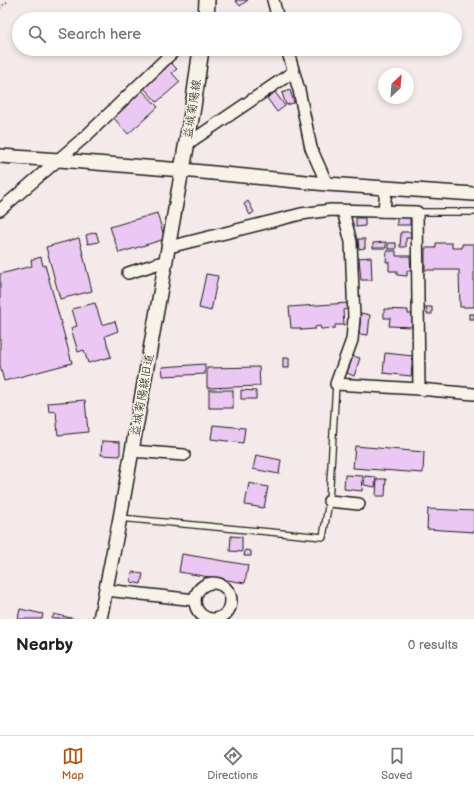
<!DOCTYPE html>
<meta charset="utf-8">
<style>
:root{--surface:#fff;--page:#f6f6f6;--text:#222;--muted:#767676;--line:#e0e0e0;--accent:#b45309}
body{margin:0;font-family:"Balsamiq Sans","Klee One",sans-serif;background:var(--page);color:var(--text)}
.compass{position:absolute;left:378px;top:68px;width:36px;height:36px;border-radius:50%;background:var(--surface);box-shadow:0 2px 6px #0003;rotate:26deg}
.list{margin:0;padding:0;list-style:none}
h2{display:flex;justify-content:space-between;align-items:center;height:52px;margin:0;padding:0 16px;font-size:17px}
h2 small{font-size:13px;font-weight:400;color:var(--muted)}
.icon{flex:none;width:22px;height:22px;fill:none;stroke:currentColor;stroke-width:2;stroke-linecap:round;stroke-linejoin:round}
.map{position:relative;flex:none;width:474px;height:619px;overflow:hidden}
.search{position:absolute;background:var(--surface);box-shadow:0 2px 6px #0003;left:12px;right:12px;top:12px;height:44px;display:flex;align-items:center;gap:10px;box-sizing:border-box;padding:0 14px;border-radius:22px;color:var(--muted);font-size:15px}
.sheet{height:116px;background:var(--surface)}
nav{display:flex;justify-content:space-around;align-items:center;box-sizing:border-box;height:56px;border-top:1px solid var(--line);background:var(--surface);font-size:11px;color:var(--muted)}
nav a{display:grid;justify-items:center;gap:2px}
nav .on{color:var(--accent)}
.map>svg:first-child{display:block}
</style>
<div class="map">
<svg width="474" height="619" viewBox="0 0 474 619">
<rect width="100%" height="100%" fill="#f5eaea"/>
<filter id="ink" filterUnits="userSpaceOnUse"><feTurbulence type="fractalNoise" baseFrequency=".025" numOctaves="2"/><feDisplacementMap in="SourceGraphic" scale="8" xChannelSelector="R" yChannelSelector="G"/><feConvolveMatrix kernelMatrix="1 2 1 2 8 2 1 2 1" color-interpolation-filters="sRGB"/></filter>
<g filter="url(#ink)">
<g fill="#ebc8f4" stroke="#1c1c1c">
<path d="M 235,0 L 248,0 L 240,6 Z"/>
<path d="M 171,63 L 177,69 L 172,73 L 180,82 L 157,102 L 144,88 Z"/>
<path d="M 141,89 L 158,107 L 128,134 L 112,116 Z"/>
<path d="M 290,90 L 294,103 L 286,105 L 282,93 Z"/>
<path d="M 275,92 L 285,106 L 277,112 L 267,98 Z"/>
<path d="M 248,201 L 254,212 L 250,215 L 244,204 Z"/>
<path d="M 157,213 L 165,239 L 119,253 L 110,227 Z"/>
<path d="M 410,216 L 410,225 L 397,225 L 397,217 Z"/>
<path d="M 356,218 L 365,218 L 365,226 L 356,227 Z"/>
<path d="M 96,232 L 99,242 L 88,244 L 86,235 Z"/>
<path d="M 401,232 L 411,232 L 411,238 L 406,238 L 406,247 L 400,247 Z"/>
<path d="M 79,238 L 92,291 L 60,299 L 46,247 Z"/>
<path d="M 358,239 L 365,239 L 365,248 L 359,249 Z"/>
<path d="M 386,242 L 386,248 L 373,248 L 373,243 Z"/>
<rect x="388" y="243" width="8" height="6"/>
<path d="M 436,243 L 452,243 L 452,248 L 462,248 L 462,244 L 474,244 L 474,307 L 460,307 L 459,270 L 425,270 L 425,248 L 436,248 Z"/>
<path d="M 387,251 L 396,251 L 396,256 L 410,256 L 411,271 L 407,271 L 407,276 L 397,275 L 397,271 L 389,271 L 389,262 L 386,262 Z"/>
<path d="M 41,257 L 43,266 L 45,265 L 72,363 L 4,381 L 0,366 L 0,274 L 32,266 L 31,260 Z"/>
<path d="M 371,257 L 372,280 L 361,280 L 359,258 Z"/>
<path d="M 206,274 L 218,276 L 211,311 L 199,308 Z"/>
<path d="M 95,303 L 102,325 L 115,321 L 118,331 L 105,336 L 111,357 L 88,363 L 84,350 L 78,352 L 71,328 L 77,326 L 72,309 Z"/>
<path d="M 348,303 L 348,309 L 343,310 L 344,325 L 335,325 L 335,328 L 321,329 L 320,326 L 315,327 L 315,329 L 301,330 L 300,328 L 291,328 L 289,307 Z"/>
<path d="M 426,307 L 432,307 L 432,314 L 427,314 Z"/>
<path d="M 384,309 L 408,310 L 408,314 L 412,314 L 412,327 L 389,326 L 390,318 L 384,318 Z"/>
<path d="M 361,313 L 370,315 L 368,335 L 359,334 Z"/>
<rect x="469" y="314" width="5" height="5"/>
<path d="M 385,353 L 413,356 L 411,376 L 383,373 Z"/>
<path d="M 353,356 L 360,358 L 354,376 L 347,373 Z"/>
<rect x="283" y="358" width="6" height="10"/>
<path d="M 205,364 L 205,374 L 163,376 L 162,367 Z"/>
<path d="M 259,367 L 260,386 L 207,388 L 207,368 Z"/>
<rect x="209" y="390" width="24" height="18"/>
<path d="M 241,390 L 256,391 L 256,399 L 241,399 Z"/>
<path d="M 85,400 L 88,432 L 58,435 L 56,411 L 49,412 L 48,403 Z"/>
<path d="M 213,425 L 245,428 L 243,443 L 211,439 Z"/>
<path d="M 102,441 L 120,442 L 120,456 L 101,455 Z"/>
<path d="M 355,446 L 424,452 L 423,473 L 353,468 Z"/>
<path d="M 256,455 L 281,460 L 279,474 L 253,469 Z"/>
<path d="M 345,475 L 363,476 L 362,491 L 344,489 Z"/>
<path d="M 365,476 L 376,477 L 375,487 L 364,485 Z"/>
<path d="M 377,479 L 386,479 L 385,496 L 376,496 Z"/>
<path d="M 249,483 L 268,487 L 264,508 L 245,505 Z"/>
<path d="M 428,509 L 474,511 L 474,532 L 427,529 Z"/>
<path d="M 231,536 L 242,537 L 242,552 L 230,551 Z"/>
<path d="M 245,550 L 251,551 L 251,556 L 244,556 Z"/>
<path d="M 182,554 L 248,565 L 245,583 L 179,572 Z"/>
<path d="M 132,572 L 143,574 L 141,584 L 131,582 Z"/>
<path d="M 20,609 L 43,614 L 42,619 L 18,619 Z"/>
<path d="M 54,614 L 75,619 L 52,619 Z"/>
</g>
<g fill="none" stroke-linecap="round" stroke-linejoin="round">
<defs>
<g id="service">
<path d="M 417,212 L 474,212"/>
<path d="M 120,518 L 323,537 L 329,501 L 336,384"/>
</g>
<g id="minor">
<path d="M 273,0 L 278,19"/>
<path d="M 287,49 L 299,90 L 311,148 L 327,184"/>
<path d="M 187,144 L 293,72"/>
<path d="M 0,210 L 87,135 L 176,49"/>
<path d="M 343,211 L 351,242 L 354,318 L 352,340 L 336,384 L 419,389 L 474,394"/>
<path d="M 384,211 L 386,188"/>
<path d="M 169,247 L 301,214 L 331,210 L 417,212 L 419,389"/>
<path d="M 128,273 L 166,261"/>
<path d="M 132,451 L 184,455"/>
<path d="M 329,501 L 359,504"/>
<circle cx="213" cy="601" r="18"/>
<path d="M 106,590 L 195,600"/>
</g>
<g id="tertiary">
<path d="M 0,156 L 59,160 L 182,170 L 327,184 L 474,194"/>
<path d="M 100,619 L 120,518 L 182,170"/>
</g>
<g id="secondary">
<path d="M 206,19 L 207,0"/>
<path d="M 182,170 L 193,107 L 201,49"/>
</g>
</defs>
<use href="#service" stroke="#1c1c1c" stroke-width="8"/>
<use href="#minor" stroke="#1c1c1c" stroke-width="14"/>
<use href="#tertiary" stroke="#1c1c1c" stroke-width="16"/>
<use href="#secondary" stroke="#1c1c1c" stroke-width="18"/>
<path stroke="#1c1c1c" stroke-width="2" stroke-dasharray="1 3" stroke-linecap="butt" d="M 0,8 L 9,0"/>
<use href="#service" stroke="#f7f3e8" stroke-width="5.5"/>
<use href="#minor" stroke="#f7f3e8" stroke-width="11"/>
<use href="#tertiary" stroke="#f7f3e8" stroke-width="13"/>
<use href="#secondary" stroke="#f7f3e8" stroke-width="15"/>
</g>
</g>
<g text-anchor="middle" stroke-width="3" stroke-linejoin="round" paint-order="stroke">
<g font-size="12" fill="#1c1c1c" stroke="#f7f3e8">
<text transform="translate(192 109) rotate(-81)" y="4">益城菊陽線</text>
<text transform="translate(142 395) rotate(-80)" y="4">益城菊陽線旧道</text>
</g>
</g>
</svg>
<svg class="compass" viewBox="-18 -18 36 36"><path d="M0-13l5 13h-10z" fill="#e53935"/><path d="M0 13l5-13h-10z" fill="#767676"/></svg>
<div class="search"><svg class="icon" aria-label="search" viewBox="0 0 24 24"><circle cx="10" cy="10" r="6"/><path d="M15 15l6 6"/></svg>Search here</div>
</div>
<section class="sheet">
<h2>Nearby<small>0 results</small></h2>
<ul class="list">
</ul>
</section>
<nav>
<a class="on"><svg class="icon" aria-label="map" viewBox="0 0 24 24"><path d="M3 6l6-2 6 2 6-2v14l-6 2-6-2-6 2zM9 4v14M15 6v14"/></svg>Map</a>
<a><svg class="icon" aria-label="directions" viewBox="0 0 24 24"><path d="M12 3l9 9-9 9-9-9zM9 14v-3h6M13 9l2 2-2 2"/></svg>Directions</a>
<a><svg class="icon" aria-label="saved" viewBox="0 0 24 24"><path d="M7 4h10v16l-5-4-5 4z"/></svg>Saved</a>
</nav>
